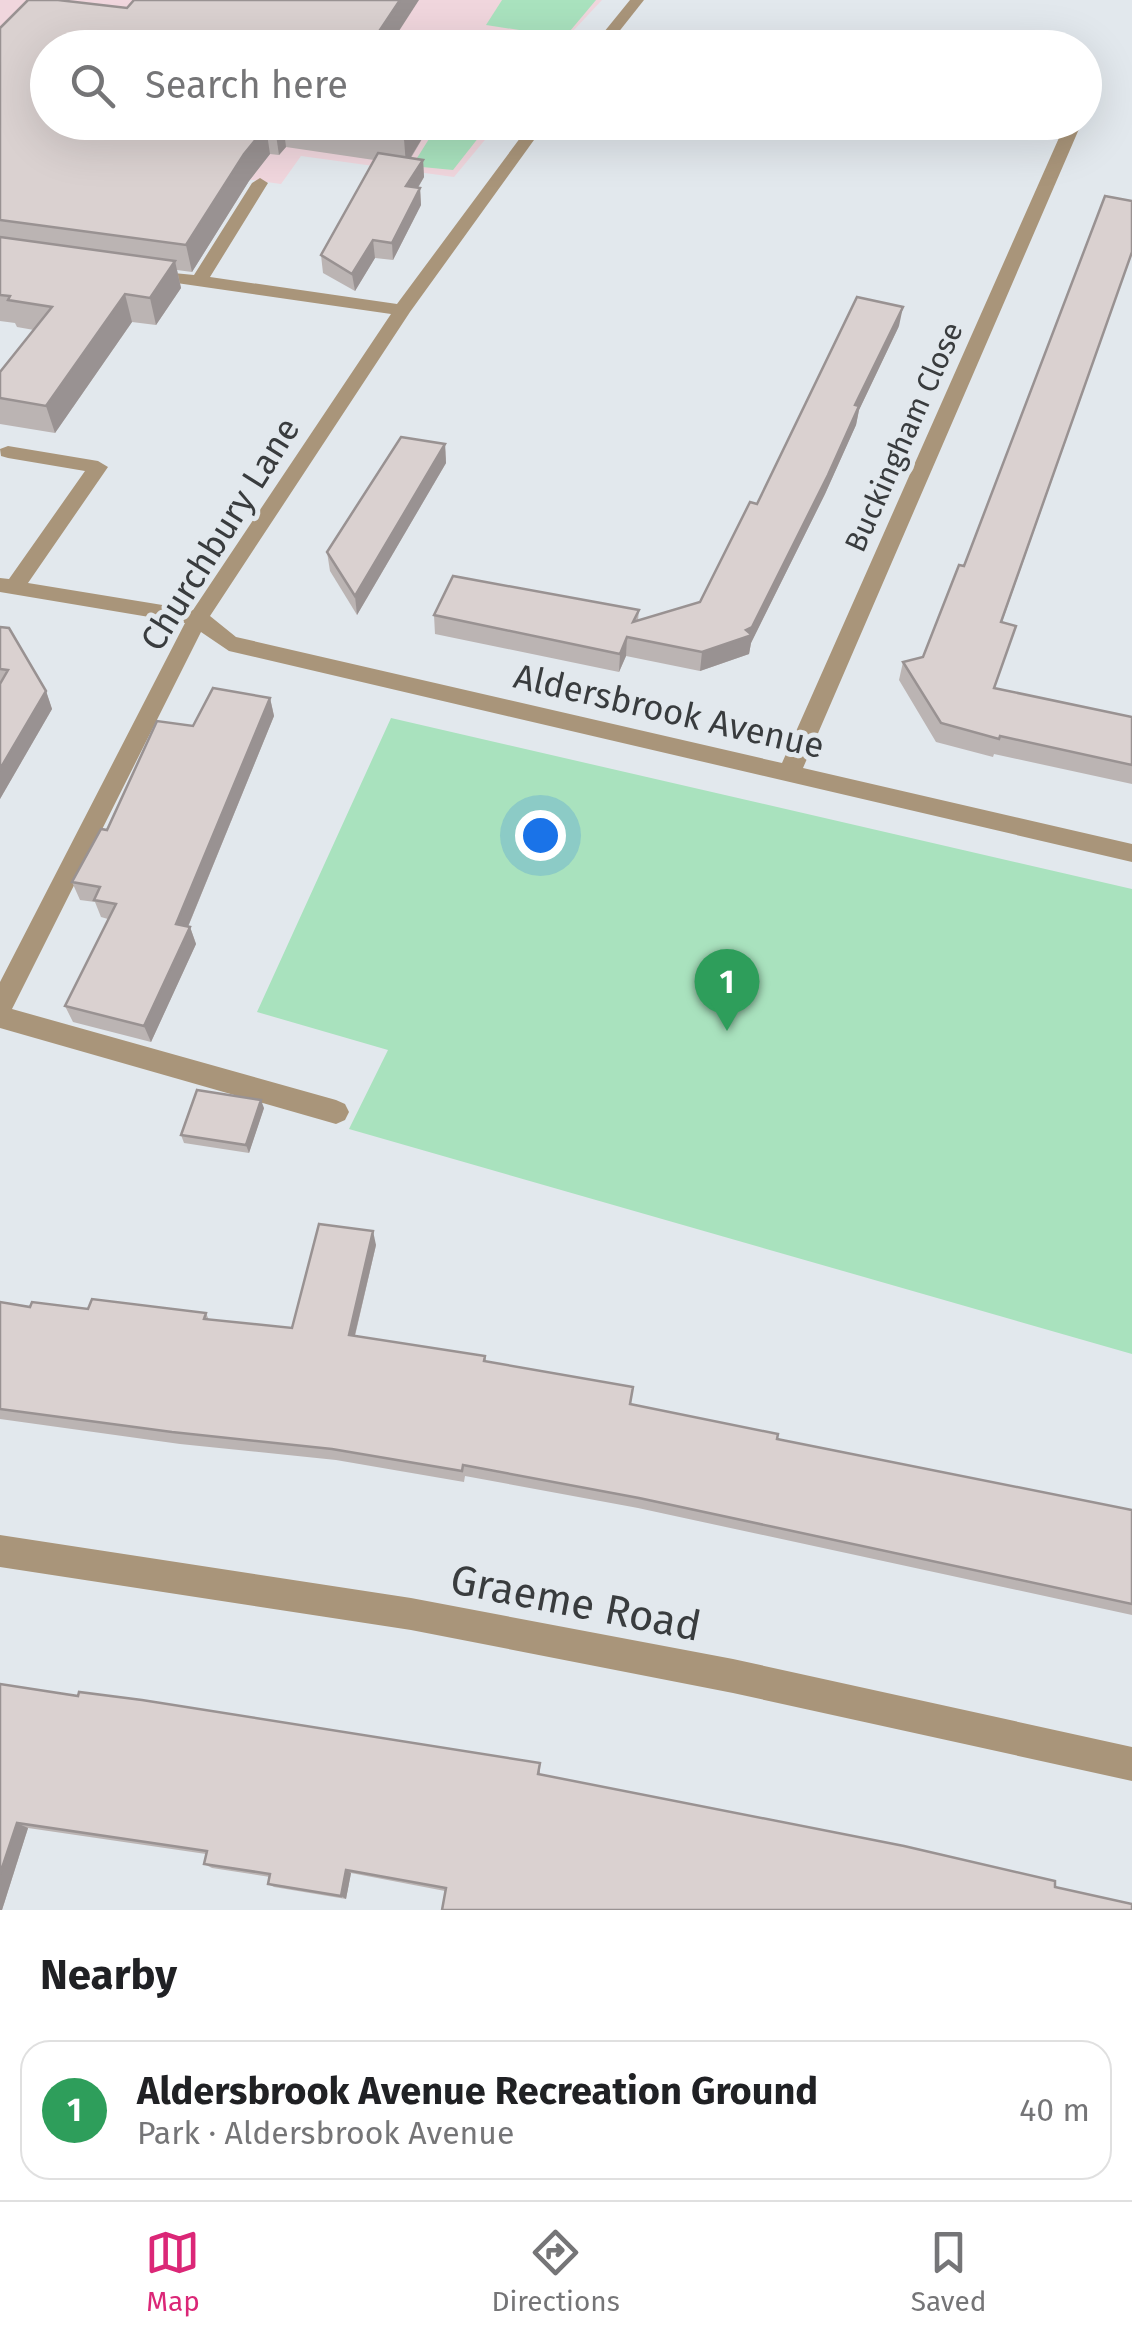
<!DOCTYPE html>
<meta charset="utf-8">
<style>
:root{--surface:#fff;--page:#f6f6f6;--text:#202124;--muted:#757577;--line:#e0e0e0;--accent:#db2777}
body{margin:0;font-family:"Fira Sans",sans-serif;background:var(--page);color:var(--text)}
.you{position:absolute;left:540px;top:835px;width:35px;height:35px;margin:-25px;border:8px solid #fff;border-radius:50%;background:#1a73e8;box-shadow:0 0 0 15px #1a73e833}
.badge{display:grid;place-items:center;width:65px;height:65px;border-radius:50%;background:var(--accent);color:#fff;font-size:32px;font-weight:700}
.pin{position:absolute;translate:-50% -82px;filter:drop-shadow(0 2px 5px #0008)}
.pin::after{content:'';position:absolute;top:52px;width:35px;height:30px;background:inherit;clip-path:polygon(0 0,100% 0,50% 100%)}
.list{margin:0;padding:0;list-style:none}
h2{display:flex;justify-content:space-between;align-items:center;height:130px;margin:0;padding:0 40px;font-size:42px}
h2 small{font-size:32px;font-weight:400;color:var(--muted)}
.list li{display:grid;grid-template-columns:65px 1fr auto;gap:30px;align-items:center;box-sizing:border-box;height:140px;margin:0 20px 20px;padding:0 20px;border:2px solid var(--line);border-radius:30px}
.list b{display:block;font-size:38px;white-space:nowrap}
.list p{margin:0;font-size:32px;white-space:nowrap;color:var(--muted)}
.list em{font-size:32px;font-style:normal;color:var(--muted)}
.icon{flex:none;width:55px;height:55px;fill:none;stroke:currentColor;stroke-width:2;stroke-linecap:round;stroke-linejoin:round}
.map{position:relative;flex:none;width:1132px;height:1910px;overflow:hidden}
.search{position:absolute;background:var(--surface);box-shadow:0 10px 40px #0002;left:30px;right:30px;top:30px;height:110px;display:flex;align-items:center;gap:25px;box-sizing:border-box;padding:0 35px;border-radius:55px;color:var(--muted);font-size:38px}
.sheet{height:290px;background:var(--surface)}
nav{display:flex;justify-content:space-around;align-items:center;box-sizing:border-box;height:140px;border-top:2px solid var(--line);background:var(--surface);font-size:28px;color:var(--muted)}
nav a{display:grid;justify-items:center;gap:5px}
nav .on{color:var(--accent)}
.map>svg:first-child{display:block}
</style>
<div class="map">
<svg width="1132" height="1910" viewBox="0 0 1132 1910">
<rect width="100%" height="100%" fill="#e2e8ed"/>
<path fill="#f0d6dd" d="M 0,0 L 602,0 L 558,47 L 48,48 L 48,122 L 499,123 L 454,177 L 301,156 L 281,184 L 0,145 Z"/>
<g fill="#a9e2be">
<path d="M 502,0 L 596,0 L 565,37 L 486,25 Z"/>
<path d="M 439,123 L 490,123 L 453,170 L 412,166 Z"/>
<path d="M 391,718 L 1132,889 L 1132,1354 L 349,1129 L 388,1050 L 257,1012 Z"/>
</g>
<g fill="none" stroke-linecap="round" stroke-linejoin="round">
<g fill="#a9957a" fill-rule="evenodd">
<path d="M 630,0 L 644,0 L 606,48 L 591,48 Z"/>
<path d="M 532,122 L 547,122 L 410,312 L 210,616 L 236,637 L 782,763 L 1066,122 L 1082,122 L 803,768 L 1132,844 L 1132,862 L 229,651 L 201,632 L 12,1009 L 336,1100 L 345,1104 L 349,1112 L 345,1120 L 336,1124 L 0,1028 L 0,982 L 185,623 L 0,592 L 0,578 L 9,579 L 85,471 L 8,458 L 1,456 L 0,449 L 8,446 L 98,461 L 108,467 L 28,583 L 193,610 L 391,314 L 149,279 L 140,274 L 143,270 L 194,275 L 252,183 L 260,178 L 268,183 L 210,277 L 397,304 Z"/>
<path d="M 0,1535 L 411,1598 L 733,1659 L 1132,1747 L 1132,1781 L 733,1693 L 411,1630 L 0,1567 Z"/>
</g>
</g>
<g fill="#bbb4b3">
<path d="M 0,28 L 48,122 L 432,122 L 411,158 L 423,160 L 424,177 L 418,188 L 420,188 L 421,205 L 393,260 L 375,258 L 355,291 L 323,273 L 321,255 L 374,160 L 286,147 L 279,155 L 270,154 L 249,181 L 192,272 L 177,270 L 181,288 L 156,325 L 132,322 L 55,433 L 0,424 L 0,372 L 34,330 L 17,327 L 15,323 L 0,321 Z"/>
<path d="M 1132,253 L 1002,622 L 995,688 L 1132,717 L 1132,784 L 994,754 L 993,757 L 936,742 L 899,680 L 903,662 L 923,657 L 964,566 Z"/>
<path d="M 899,326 L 859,410 L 856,425 L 825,494 L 751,643 L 749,654 L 700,671 L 626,656 L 619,672 L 435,634 L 434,615 L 639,610 L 638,621 L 700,602 L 757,504 Z"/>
<path d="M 445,444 L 446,463 L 357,615 L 330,571 L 327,552 Z"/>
<path d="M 0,627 L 46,691 L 52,709 L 0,799 Z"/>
<path d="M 270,698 L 274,716 L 188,927 L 190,927 L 196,944 L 151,1042 L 73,1022 L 65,1006 L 108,919 L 101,917 L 95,902 L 80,900 L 72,882 L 107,830 L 193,726 Z"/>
<path d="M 264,1108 L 249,1153 L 184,1143 L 181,1135 Z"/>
<path d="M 376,1245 L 355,1336 L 485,1356 L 486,1361 L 631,1404 L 777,1439 L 1132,1510 L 1132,1615 L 638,1508 L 465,1476 L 464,1482 L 336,1460 L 180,1444 L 0,1419 L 0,1302 L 30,1307 L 206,1313 L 209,1320 L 292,1328 Z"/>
<path d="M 0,1684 L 540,1763 L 540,1774 L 445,1891 L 351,1873 L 346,1899 L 274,1887 L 268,1884 L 270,1877 L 212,1868 L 204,1864 L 206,1854 L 28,1828 L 2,1910 L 0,1910 Z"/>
</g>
<g fill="#999292">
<path d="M 400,0 L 419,0 L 388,48 L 368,48 Z"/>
<path d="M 280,122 L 283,122 L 286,147 L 279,155 L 275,128 Z"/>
<path d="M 414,122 L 432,122 L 406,165 L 404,139 Z"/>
<path d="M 266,127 L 270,154 L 249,181 L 192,272 L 186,245 L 244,154 Z"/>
<path d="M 423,160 L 424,177 L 408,204 L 406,186 Z"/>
<path d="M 420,188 L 421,205 L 393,260 L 392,243 Z"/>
<path d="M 373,240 L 375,258 L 355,291 L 352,274 Z"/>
<path d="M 175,261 L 181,288 L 156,325 L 150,298 Z"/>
<path d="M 125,294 L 132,322 L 55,433 L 46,406 Z"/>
<path d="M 903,307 L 899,326 L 859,410 L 856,425 L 825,494 L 751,643 L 749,654 L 700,671 L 702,652 L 855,405 Z"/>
<path d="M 445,444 L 446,463 L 357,615 L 355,596 Z"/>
<path d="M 627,637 L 626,656 L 619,672 L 620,654 Z"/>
<path d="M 46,691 L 52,709 L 0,799 L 0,769 Z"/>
<path d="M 270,698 L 274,716 L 182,941 L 176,924 Z"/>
<path d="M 190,927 L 196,944 L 151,1042 L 144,1026 Z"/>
<path d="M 261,1100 L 264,1108 L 249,1153 L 246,1145 Z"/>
<path d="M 373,1231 L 376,1245 L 352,1347 L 349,1335 Z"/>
<path d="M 17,1823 L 28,1828 L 2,1910 L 0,1910 L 0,1874 Z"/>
<path d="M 346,1870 L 351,1873 L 346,1899 L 341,1896 Z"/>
</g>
<g fill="#dad1d0" stroke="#999292" stroke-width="2.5">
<path d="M 28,0 L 58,0 L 127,8 L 134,0 L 400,0 L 368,48 L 48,48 L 48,122 L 280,122 L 275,128 L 266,127 L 244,154 L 186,245 L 0,220 L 0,28 Z"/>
<path d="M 1031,36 L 1025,48 L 999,48 Z"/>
<path d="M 296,122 L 414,122 L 404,139 Z"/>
<path d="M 378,153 L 423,160 L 406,186 L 420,188 L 392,243 L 373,240 L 352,274 L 321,255 Z"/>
<path d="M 1105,196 L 1132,201 L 1132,252 L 1001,622 L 1016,626 L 994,688 L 1132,717 L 1132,765 L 1000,736 L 999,739 L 941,723 L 903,662 L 923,657 L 959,565 L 964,566 Z"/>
<path d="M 0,237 L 175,261 L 150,298 L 125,294 L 46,406 L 0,398 L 0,372 L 52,307 L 8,300 L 10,296 L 0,295 Z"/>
<path d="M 857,297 L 903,307 L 855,405 L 859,406 L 828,475 L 752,627 L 746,630 L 752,635 L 702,652 L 627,637 L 620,654 L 434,615 L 453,576 L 639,610 L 633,622 L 700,602 L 750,502 L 757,504 Z"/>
<path d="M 401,437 L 445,444 L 355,596 L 327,552 Z"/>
<path d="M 0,627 L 9,628 L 46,691 L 0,769 L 0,684 L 8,670 L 0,669 Z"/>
<path d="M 213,688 L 270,698 L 176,924 L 190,927 L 144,1026 L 65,1006 L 116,904 L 94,900 L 100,887 L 72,882 L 101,829 L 107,830 L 157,721 L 193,726 Z"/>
<path d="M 197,1090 L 261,1100 L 246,1145 L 181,1135 Z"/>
<path d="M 319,1224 L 373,1231 L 349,1335 L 485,1356 L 484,1361 L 633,1387 L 630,1404 L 778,1434 L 777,1439 L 1132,1510 L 1132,1604 L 639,1498 L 463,1465 L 462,1471 L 332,1449 L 172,1432 L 0,1409 L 0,1302 L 30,1307 L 32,1302 L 88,1309 L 92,1299 L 206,1313 L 204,1319 L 292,1328 Z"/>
<path d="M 0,1684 L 78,1696 L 79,1692 L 142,1700 L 540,1763 L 538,1774 L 904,1846 L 1055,1881 L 1055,1887 L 1132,1904 L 1132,1910 L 442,1910 L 446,1888 L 346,1870 L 341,1896 L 268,1884 L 270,1874 L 204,1864 L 207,1851 L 17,1823 L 0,1874 Z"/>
</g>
<g text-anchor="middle" stroke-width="10" stroke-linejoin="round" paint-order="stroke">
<g font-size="30" fill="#393c3e" stroke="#e2e8ed">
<text transform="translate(904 437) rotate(-66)" y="10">Buckingham Close</text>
</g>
<g font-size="35" fill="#393c3e" stroke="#e2e8ed">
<text transform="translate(220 534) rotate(-58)" y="12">Churchbury Lane</text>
<text transform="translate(669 711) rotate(13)" y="12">Aldersbrook Avenue</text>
</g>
<g font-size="42" fill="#393c3e" stroke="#e2e8ed">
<text transform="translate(576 1602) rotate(11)" y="15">Graeme Road</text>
</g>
</g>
</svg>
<div class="you"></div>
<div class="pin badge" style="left:727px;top:1031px;background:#2e9e5b">1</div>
<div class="search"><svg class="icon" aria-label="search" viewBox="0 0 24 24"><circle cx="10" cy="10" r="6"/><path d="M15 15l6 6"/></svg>Search here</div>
</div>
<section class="sheet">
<h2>Nearby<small></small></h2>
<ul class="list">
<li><span class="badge" style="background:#2e9e5b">1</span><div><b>Aldersbrook Avenue Recreation Ground</b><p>Park · Aldersbrook Avenue</p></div><em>40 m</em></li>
</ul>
</section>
<nav>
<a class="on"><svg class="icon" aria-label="map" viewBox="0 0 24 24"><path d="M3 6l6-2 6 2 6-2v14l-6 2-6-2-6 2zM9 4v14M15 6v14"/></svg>Map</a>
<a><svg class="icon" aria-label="directions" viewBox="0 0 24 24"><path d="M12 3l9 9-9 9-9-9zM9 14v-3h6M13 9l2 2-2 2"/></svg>Directions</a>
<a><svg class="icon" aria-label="saved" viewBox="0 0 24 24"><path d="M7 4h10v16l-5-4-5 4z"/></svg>Saved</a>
</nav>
